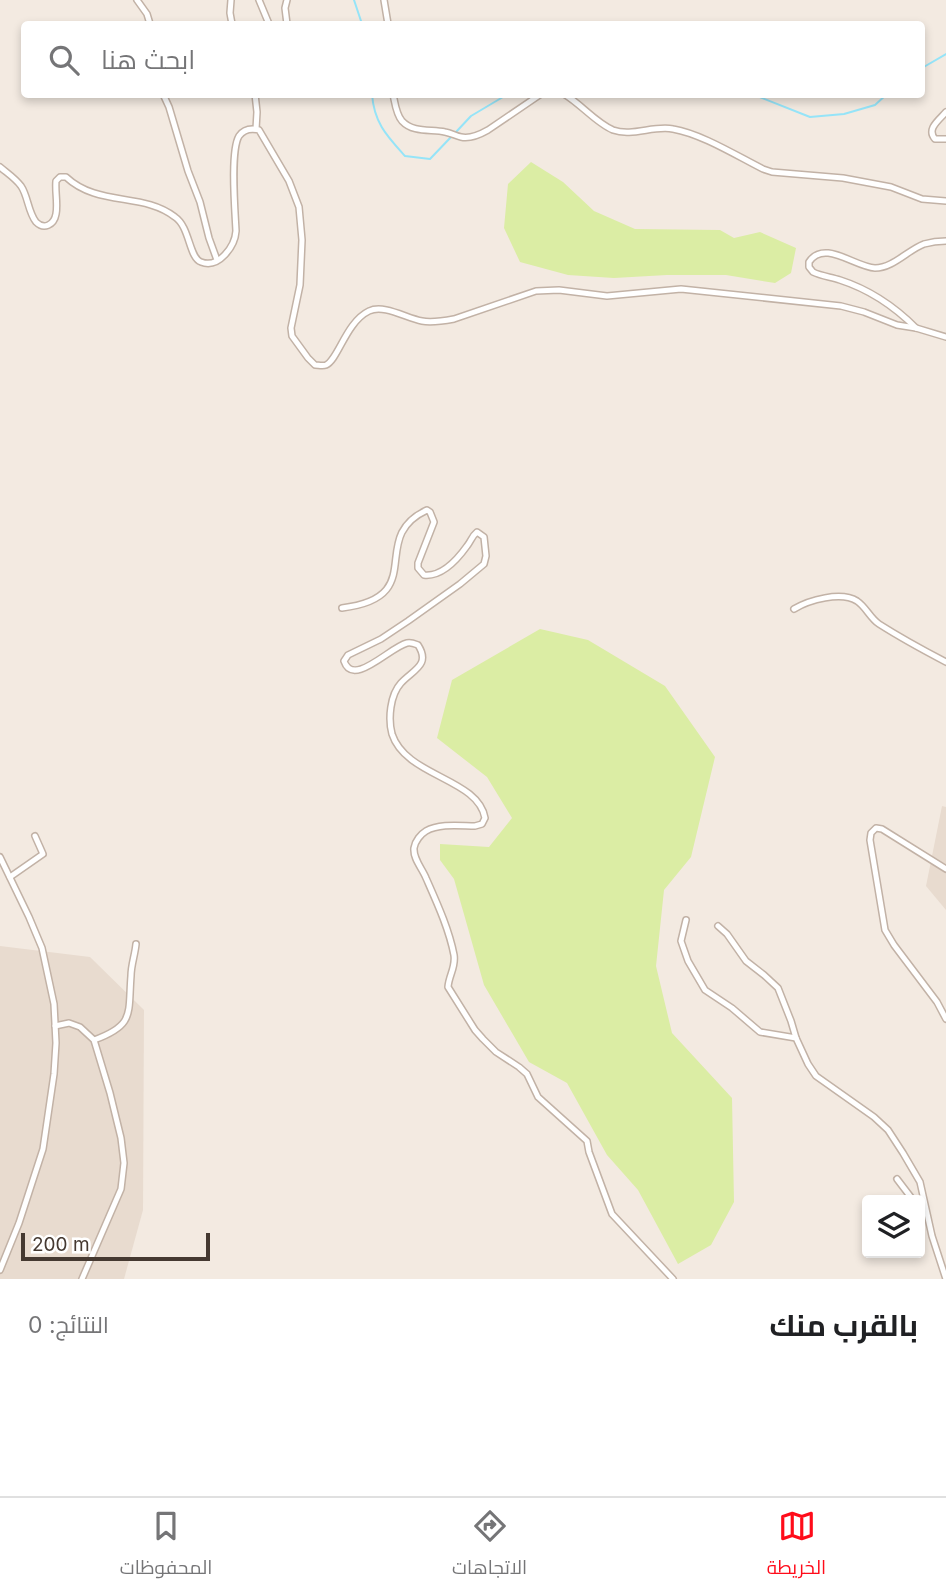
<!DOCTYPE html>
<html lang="ar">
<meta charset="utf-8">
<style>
:root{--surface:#fff;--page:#f6f6f6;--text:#202124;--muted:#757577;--line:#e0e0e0;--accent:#ff0c1a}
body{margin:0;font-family:Inter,Cairo,sans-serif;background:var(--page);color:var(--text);direction:rtl}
.controls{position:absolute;right:21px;bottom:21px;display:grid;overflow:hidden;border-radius:7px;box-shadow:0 4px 10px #0003}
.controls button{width:63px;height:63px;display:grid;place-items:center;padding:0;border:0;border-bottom:2px solid var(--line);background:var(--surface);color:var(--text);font:35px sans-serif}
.scale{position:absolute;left:21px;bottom:18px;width:189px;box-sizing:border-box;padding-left:7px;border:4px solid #453931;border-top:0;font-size:19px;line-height:24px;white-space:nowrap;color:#453931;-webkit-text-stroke:5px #fff;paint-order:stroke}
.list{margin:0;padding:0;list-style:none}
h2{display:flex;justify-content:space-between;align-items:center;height:91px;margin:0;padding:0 28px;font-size:30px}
h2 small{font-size:23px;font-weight:400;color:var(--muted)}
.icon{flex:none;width:38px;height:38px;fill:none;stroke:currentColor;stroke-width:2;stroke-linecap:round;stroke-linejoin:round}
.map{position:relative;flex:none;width:946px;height:1279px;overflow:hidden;direction:ltr}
.search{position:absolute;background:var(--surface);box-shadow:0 4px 10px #0003;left:21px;right:21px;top:21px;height:77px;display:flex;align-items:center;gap:18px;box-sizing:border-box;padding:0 24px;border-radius:7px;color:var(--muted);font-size:26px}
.sheet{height:217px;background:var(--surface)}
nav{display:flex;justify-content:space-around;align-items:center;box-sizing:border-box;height:98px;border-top:2px solid var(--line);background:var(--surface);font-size:19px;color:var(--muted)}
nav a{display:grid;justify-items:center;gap:4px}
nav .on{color:var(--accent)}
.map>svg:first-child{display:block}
</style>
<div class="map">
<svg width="946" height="1279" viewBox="0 0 946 1279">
<rect width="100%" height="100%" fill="#f3eae1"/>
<g fill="#e8dbcf">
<path d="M 942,806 L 946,807 L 946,910 L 926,886 Z"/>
<path d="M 0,946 L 90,957 L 144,1010 L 143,1210 L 124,1279 L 0,1279 Z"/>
</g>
<g fill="#dbeda4">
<path d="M 531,162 L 563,182 L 594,211 L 635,229 L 720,230 L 734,238 L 760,232 L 796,248 L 791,273 L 775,283 L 726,275 L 667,275 L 614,278 L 568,275 L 520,262 L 504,228 L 508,184 Z"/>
<path d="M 540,629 L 588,640 L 665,686 L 715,757 L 691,857 L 664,890 L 656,966 L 672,1033 L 732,1098 L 734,1202 L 711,1245 L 678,1264 L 638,1190 L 607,1155 L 567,1083 L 529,1062 L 484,985 L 454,879 L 440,860 L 440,844 L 489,847 L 512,818 L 487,777 L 437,738 L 452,680 Z"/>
</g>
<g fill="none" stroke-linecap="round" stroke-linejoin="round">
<g stroke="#95e4f8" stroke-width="2">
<path d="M 354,0 L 362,24"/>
<path d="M 922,68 L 946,54"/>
<path d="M 372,94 C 374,123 387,136 405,156 L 430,159 L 452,136"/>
<path d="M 752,94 L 810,117 L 844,114 L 875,105 L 887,94"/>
<path d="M 456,132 L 471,116 L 508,94"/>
</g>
<defs>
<g id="minor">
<path d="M 137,0 L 147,14 L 150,24"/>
<path d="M 231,0 L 230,13 L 232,24"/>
<path d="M 259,0 L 269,24"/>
<path d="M 287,0 L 285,8 L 287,24"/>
<path d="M 384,0 L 388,24"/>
<path d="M 163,94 L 169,107 L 188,171 L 200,202 L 209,238 L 217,260"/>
<path d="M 255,94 L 257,112 L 256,129"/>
<path d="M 393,94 C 395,103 396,114 402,121 C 413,133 431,129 445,132 C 451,133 456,136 461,137 C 470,139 481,134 488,130 L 541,94"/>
<path d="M 564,94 C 581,104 596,123 613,130 C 632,137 654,125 673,129 C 702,134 737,156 763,169 L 772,172 L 843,178 L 891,187 L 922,199 L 946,201"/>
<path d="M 946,112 C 939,120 926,129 935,139 L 946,139"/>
<path d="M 0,167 C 7,173 15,178 21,186 C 28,196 28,212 36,222 C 44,230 54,225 56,214 C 58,204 55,192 56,181 L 60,177 L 66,177 C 98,207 143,192 175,217 C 190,227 189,258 201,262 C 219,269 235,246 236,231 C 235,210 230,151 239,136 C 244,129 251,128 259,130 L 289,181 L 299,207 L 302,240 L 300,285 L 291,328 L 292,336 L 308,358 L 315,365 C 318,365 323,366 326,365 C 338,360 346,322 369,311 C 384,304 406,318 422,321 C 432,323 443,321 454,319 L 536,291 L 559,290 L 607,296 L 681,289 L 841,306 L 864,312 L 897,325 L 916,328 L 946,337"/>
<path d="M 916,328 C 895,307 868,289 840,280 C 831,277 821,276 813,272 L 809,267 L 809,262 C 824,239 855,267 875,268 C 893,268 908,250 924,244 C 931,242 939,241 946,241"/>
<path d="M 342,608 C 431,597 366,538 427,510 L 430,512 L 434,522 L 418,563 L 418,568 L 424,575 C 442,577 457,560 467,546 C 471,541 472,536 477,532 L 484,537 L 486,556 L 484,564 L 460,584 L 408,621 L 381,639 L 348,655 L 344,661 C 353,688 390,647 407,643 C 411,642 413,643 418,645 C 431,665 413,670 401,683 C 390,695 388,719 392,734 C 406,777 478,778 485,818 L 482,824 L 475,826 C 461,826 440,823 426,831 C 421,834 415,841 414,848 C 413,859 422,868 426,878 C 437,903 449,929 454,955 C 456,967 449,975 448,987 L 475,1030 L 483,1039 L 496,1052 L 519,1067 L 527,1074 L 538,1097 L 587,1141 L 589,1152 L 612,1214 L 673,1279"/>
<path d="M 794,609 C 809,600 841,591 857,601 C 866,607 870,618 879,624 C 901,638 923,650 946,662"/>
<path d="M 0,857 L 29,917 L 42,948 L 54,1004 L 56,1043 L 54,1074 L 43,1149 L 19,1223 L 0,1270"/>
<path d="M 946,869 L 882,829 L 876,828 L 871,833 L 870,840 L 885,930 L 894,945 L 937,1002 L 946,1019"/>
<path d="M 10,877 L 43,854 L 35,836"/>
<path d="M 686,920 L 681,941 L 688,961 L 705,990 L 732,1008 L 760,1032 L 796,1038 L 808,1064 L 816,1076 L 874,1117 L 888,1130 L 903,1153 L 920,1182 L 932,1236 L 946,1279"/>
<path d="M 718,926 L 727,934 L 746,961 L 764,975 L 778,988 L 791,1021 L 796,1038"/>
<path d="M 55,1026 L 69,1023 L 80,1027 L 94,1040 L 110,1093 L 121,1138 L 124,1163 L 121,1189 L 82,1279"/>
<path d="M 94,1040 C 135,1025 128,1014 131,976 C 131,965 135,955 136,944"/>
<path d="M 897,1179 L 913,1200"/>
</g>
</defs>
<use href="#minor" stroke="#c2b2a6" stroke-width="8"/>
<use href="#minor" stroke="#fff" stroke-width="5"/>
</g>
</svg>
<div class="controls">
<button><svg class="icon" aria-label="layers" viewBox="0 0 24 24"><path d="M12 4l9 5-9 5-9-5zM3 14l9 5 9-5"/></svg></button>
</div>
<div class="scale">200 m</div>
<div class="search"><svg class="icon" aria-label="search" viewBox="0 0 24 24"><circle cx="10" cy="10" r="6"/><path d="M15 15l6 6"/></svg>ابحث هنا</div>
</div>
<section class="sheet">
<h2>بالقرب منك<small>النتائج: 0</small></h2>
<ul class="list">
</ul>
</section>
<nav>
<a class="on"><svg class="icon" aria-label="map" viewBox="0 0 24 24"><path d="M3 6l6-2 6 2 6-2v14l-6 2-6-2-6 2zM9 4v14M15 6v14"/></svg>الخريطة</a>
<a><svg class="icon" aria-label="directions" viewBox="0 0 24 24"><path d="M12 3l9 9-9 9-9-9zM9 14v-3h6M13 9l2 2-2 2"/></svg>الاتجاهات</a>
<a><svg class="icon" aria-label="saved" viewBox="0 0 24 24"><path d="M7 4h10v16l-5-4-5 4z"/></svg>المحفوظات</a>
</nav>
